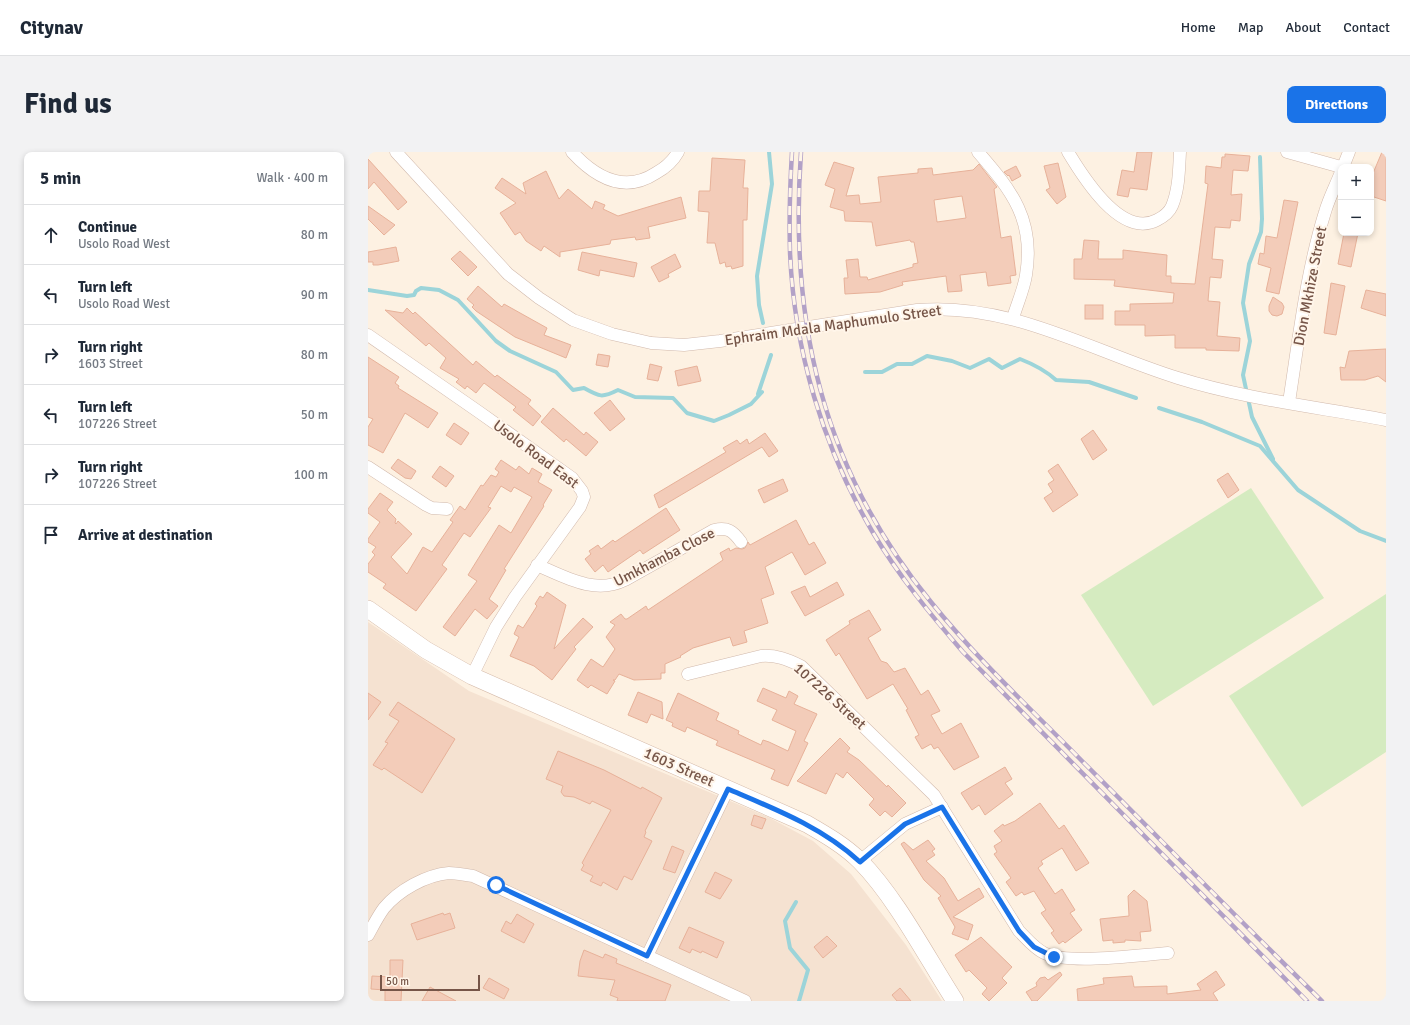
<!DOCTYPE html>
<meta charset="utf-8">
<style>
:root{--surface:#fff;--page:#f2f2f3;--text:#1f2937;--muted:#747a83;--line:#e0e1e3;--accent:#1a73e8}
body{margin:0;font-family:Signika,sans-serif;background:var(--page);color:var(--text)}
.controls{position:absolute;right:12px;top:12px;display:grid;overflow:hidden;border-radius:8px;box-shadow:0 2px 6px #0003}
.controls button{width:36px;height:36px;display:grid;place-items:center;padding:0;border:0;border-bottom:1px solid var(--line);background:var(--surface);color:var(--text);font:20px sans-serif}
.scale{position:absolute;left:12px;bottom:10px;width:100px;box-sizing:border-box;padding-left:4px;border:2px solid #765548;border-top:0;font-size:11px;line-height:14px;white-space:nowrap;color:#765548;-webkit-text-stroke:3px #fff5e9;paint-order:stroke}
.stop{position:absolute;width:12px;height:12px;margin:-9px;border:3px solid #1a73e8;border-radius:50%;background:#fff}
.stop.end{background:#1a73e8;border-color:#fff;box-shadow:0 1px 4px #0008}
.list{margin:0;padding:0;list-style:none}
h2{display:flex;justify-content:space-between;align-items:center;height:52px;margin:0;padding:0 16px;font-size:17px}
h2 small{font-size:13px;font-weight:400;color:var(--muted)}
.list li{display:grid;grid-template-columns:26px 1fr auto;gap:12px;align-items:center;box-sizing:border-box;height:60px;padding:0 16px;border-top:1px solid var(--line)}
.list b{display:block;font-size:15px;white-space:nowrap}
.list p{margin:0;font-size:13px;white-space:nowrap;color:var(--muted)}
.list em{font-size:13px;font-style:normal;color:var(--muted)}
.icon{flex:none;width:22px;height:22px;fill:none;stroke:currentColor;stroke-width:2;stroke-linecap:round;stroke-linejoin:round}
.map{position:relative;flex:none;width:1018px;height:849px;overflow:hidden;border-radius:8px}
header{display:flex;align-items:center;gap:24px;box-sizing:border-box;height:56px;padding:0 20px;background:var(--surface);border-bottom:1px solid var(--line)}
header strong{font-size:19px}
nav{display:flex;gap:22px;margin-inline-start:auto;font-size:14px}
.intro{display:flex;align-items:center;justify-content:space-between;box-sizing:border-box;height:96px;padding:0 24px}
h1{margin:0;font-size:28px}
.button{padding:10px 18px;border-radius:8px;background:var(--accent);color:#fff;font-size:14px;font-weight:700}
main{display:flex;gap:24px;padding:0 24px}
aside{flex:1;background:var(--surface);border-radius:8px;box-shadow:0 2px 6px #0003}
.map>svg:first-child{display:block}
</style>
<header>
<strong>Citynav</strong>
<nav><a>Home</a><a>Map</a><a>About</a><a>Contact</a></nav>
</header>
<div class="intro"><h1>Find us</h1><a class="button">Directions</a></div>
<main>
<aside>
<h2>5 min<small>Walk · 400 m</small></h2>
<ul class="list">
<li><svg class="icon" aria-label="ahead" viewBox="0 0 24 24"><path d="M12 20V5M6 11l6-6 6 6"/></svg><div><b>Continue</b><p>Usolo Road West</p></div><em>80 m</em></li>
<li><svg class="icon" aria-label="left" viewBox="0 0 24 24"><path d="M17 20v-9H6M10 6l-5 5 5 5"/></svg><div><b>Turn left</b><p>Usolo Road West</p></div><em>90 m</em></li>
<li><svg class="icon" aria-label="right" viewBox="0 0 24 24"><path d="M7 20v-9h11M14 6l5 5-5 5"/></svg><div><b>Turn right</b><p>1603 Street</p></div><em>80 m</em></li>
<li><svg class="icon" aria-label="left" viewBox="0 0 24 24"><path d="M17 20v-9H6M10 6l-5 5 5 5"/></svg><div><b>Turn left</b><p>107226 Street</p></div><em>50 m</em></li>
<li><svg class="icon" aria-label="right" viewBox="0 0 24 24"><path d="M7 20v-9h11M14 6l5 5-5 5"/></svg><div><b>Turn right</b><p>107226 Street</p></div><em>100 m</em></li>
<li><svg class="icon" aria-label="arrive" viewBox="0 0 24 24"><path d="M6 21V4h12l-3 4 3 4H6"/></svg><div><b>Arrive at destination</b></div></li>
</ul>
</aside>
<div class="map">
<svg width="1018" height="849" viewBox="0 0 1018 849">
<rect width="100%" height="100%" fill="#fdf1e2"/>
<path fill="#f5e2d1" d="M 0,470 L 101,539 L 400,665 L 445,689 L 483,722 L 538,793 L 574,849 L 0,849 Z"/>
<g fill="#d5ebc0">
<path d="M 883,336 L 956,446 L 785,554 L 713,443 Z"/>
<path d="M 1018,442 L 1018,600 L 934,655 L 861,544 Z"/>
</g>
<g fill="none" stroke-linecap="round" stroke-linejoin="round">
<g stroke="#9cd4d9" stroke-width="4">
<path d="M 892,5 L 894,67 L 893,80 L 881,112 L 875,151 L 882,189 L 875,223 L 884,265 L 905,307"/>
<path d="M 0,138 L 39,144 L 46,143 L 48,139 L 53,136 L 71,138 L 90,148 L 128,189 L 142,199 L 188,220 L 205,238 L 216,236 C 232,245 234,246 250,238 L 267,245 L 305,246 L 319,261 L 346,269 L 361,263 L 383,252 L 394,240"/>
<path d="M 395,171 L 391,153 L 389,124 L 404,32 L 401,0"/>
<path d="M 497,220 L 514,220 L 529,212 L 544,212 L 559,204 L 584,209 L 602,216 L 621,207 L 634,216 L 652,207 C 665,212 677,218 688,228 L 721,230 L 768,246"/>
<path d="M 390,242 L 403,203"/>
<path d="M 791,256 L 834,270 L 892,294 L 930,338 L 992,379 L 1018,389"/>
<path d="M 428,750 L 417,769 L 422,796 L 440,818 L 431,849"/>
</g>
</g>
<g fill="#f3ccb9" stroke="#e7b199" fill-rule="evenodd">
<path d="M 769,0 L 784,0 L 779,38 L 762,36 L 760,45 L 749,43 L 754,18 L 766,20 Z"/>
<path d="M 1014,0 L 1018,0 L 1018,49 L 1003,44 L 1003,26 Z"/>
<path d="M 857,2 L 882,4 L 880,19 L 865,18 L 863,43 L 874,42 L 872,69 L 863,68 L 862,76 L 847,75 L 844,107 L 855,108 L 853,126 L 842,125 L 840,149 L 852,150 L 849,184 L 872,186 L 871,199 L 838,198 L 838,196 L 807,196 L 807,183 L 777,184 L 777,173 L 747,173 L 747,159 L 762,159 L 762,152 L 805,151 L 806,141 L 746,134 L 747,128 L 706,127 L 706,107 L 714,107 L 716,88 L 731,89 L 730,107 L 755,107 L 755,98 L 799,103 L 798,124 L 803,124 L 803,131 L 827,132 L 840,32 L 837,31 L 838,14 L 853,16 L 854,5 L 857,5 Z"/>
<path d="M 344,6 L 377,8 L 375,36 L 380,36 L 379,68 L 375,68 L 375,114 L 364,117 L 363,114 L 358,115 L 357,110 L 352,112 L 347,91 L 339,91 L 341,60 L 330,59 L 331,39 L 342,39 Z"/>
<path d="M 0,7 L 39,50 L 30,58 L 6,30 L 0,37 Z"/>
<path d="M 466,10 L 486,16 L 478,44 L 491,43 L 492,52 L 513,50 L 510,25 L 550,21 L 550,17 L 564,16 L 565,23 L 605,18 L 611,12 L 629,35 L 626,37 L 633,86 L 643,84 L 648,123 L 642,124 L 643,131 L 620,134 L 618,120 L 592,123 L 594,139 L 580,140 L 578,124 L 534,130 L 535,133 L 512,140 L 477,142 L 476,126 L 480,126 L 478,108 L 490,107 L 492,125 L 499,125 L 500,128 L 545,115 L 545,112 L 550,111 L 546,90 L 543,90 L 542,88 L 508,94 L 504,70 L 477,69 L 476,59 L 462,55 L 467,37 L 457,33 ZM 594,44 L 598,66 L 569,70 L 566,48 Z"/>
<path d="M 690,11 L 698,45 L 689,52 L 678,38 L 682,36 L 676,14 Z"/>
<path d="M 648,14 L 653,24 L 644,29 L 641,23 L 640,24 L 636,20 Z"/>
<path d="M 178,19 L 191,47 L 200,37 L 224,57 L 227,49 L 237,53 L 235,57 L 250,64 L 313,45 L 318,66 L 280,75 L 282,86 L 268,88 L 267,85 L 243,88 L 242,92 L 192,100 L 192,105 L 176,94 L 173,99 L 158,89 L 152,80 L 147,83 L 132,61 L 148,51 L 127,36 L 134,26 L 158,42 L 155,31 Z"/>
<path d="M 916,48 L 930,50 L 911,142 L 898,139 L 903,116 L 890,112 L 892,101 L 896,102 L 898,84 L 909,86 Z"/>
<path d="M 0,54 L 27,73 L 16,83 L 0,67 Z"/>
<path d="M 976,81 L 990,81 L 983,115 L 970,112 Z"/>
<path d="M 28,95 L 31,109 L 10,113 L 5,113 L 5,110 L 0,110 L 0,100 Z"/>
<path d="M 92,99 L 109,115 L 100,124 L 83,107 Z"/>
<path d="M 214,100 L 269,111 L 266,125 L 232,118 L 231,124 L 210,118 Z"/>
<path d="M 307,102 L 313,115 L 300,122 L 301,125 L 291,130 L 283,115 Z"/>
<path d="M 963,131 L 977,134 L 968,183 L 956,181 Z"/>
<path d="M 110,134 L 134,155 L 136,152 L 179,176 L 176,183 L 203,193 L 198,206 L 147,185 L 108,159 L 104,155 L 106,153 L 99,147 Z"/>
<path d="M 998,138 L 1018,142 L 1018,164 L 993,156 Z"/>
<path d="M 905,145 L 914,151 L 916,155 L 914,162 L 909,164 L 904,163 L 901,159 L 901,154 Z"/>
<rect x="717" y="153" width="18" height="14"/>
<path d="M 39,156 L 45,162 L 47,160 L 105,213 L 108,209 L 127,225 L 129,223 L 163,248 L 160,252 L 173,264 L 165,274 L 145,258 L 148,255 L 116,231 L 108,241 L 99,234 L 97,237 L 88,230 L 91,227 L 72,216 L 78,206 L 61,191 L 58,194 L 17,158 L 35,161 Z"/>
<path d="M 1018,197 L 1018,230 L 1010,224 L 997,228 L 973,228 L 972,215 L 977,216 L 981,199 Z"/>
<path d="M 230,202 L 242,204 L 240,215 L 228,213 Z"/>
<path d="M 0,205 L 31,225 L 27,231 L 31,234 L 30,236 L 70,261 L 60,276 L 37,261 L 15,301 L 0,293 L 0,275 L 5,267 L 0,265 Z"/>
<path d="M 282,212 L 294,215 L 290,229 L 279,227 Z"/>
<path d="M 329,214 L 333,229 L 310,234 L 307,219 Z"/>
<path d="M 242,248 L 257,267 L 242,279 L 226,261 Z"/>
<path d="M 185,256 L 216,283 L 218,280 L 230,290 L 218,304 L 198,287 L 196,290 L 173,270 Z"/>
<path d="M 86,271 L 101,281 L 93,293 L 78,283 Z"/>
<path d="M 725,278 L 739,298 L 725,308 L 713,287 Z"/>
<path d="M 397,281 L 410,299 L 401,305 L 394,295 L 291,356 L 286,343 L 358,300 L 355,296 L 369,288 L 372,292 L 379,287 L 381,292 Z"/>
<path d="M 30,307 L 48,319 L 43,327 L 37,326 L 23,316 Z"/>
<path d="M 133,308 L 148,318 L 151,314 L 161,322 L 164,316 L 174,322 L 170,330 L 184,338 L 175,353 L 176,354 L 136,417 L 138,418 L 121,447 L 130,454 L 119,467 L 107,457 L 87,484 L 75,475 L 109,429 L 100,423 L 131,373 L 143,381 L 164,345 L 146,335 L 143,340 L 133,334 L 120,355 L 123,356 L 102,385 L 96,381 L 74,413 L 79,417 L 48,459 L 15,436 L 18,432 L 0,420 L 0,412 L 7,403 L 4,400 L 8,395 L 0,390 L 0,387 L 12,370 L 0,361 L 0,357 L 12,341 L 25,350 L 19,358 L 28,367 L 27,371 L 28,372 L 30,369 L 44,382 L 23,405 L 39,422 L 55,395 L 64,400 L 85,370 L 82,368 L 92,354 L 97,358 L 113,333 L 115,334 L 123,323 L 128,325 L 131,320 L 127,317 Z"/>
<path d="M 690,312 L 710,343 L 685,360 L 676,346 L 685,340 L 680,332 L 686,328 L 680,319 Z"/>
<path d="M 72,314 L 86,324 L 78,335 L 64,325 Z"/>
<path d="M 860,321 L 871,338 L 860,346 L 849,328 Z"/>
<path d="M 415,327 L 420,339 L 396,351 L 390,338 Z"/>
<path d="M 298,356 L 312,378 L 275,402 L 272,398 L 240,420 L 235,413 L 227,420 L 217,407 L 223,402 L 221,399 L 230,393 L 233,397 L 245,388 L 247,390 Z"/>
<path d="M 428,368 L 441,393 L 446,390 L 458,411 L 437,423 L 424,400 L 397,415 L 406,442 L 393,447 L 400,471 L 376,479 L 379,490 L 365,494 L 362,485 L 325,496 L 312,504 L 313,505 L 297,512 L 297,521 L 293,521 L 293,527 L 266,528 L 251,522 L 247,528 L 245,528 L 247,529 L 239,542 L 223,533 L 220,536 L 209,528 L 223,507 L 235,515 L 247,497 L 238,485 L 247,473 L 242,470 L 253,462 L 257,467 L 259,467 L 278,454 L 280,458 L 355,408 L 352,401 L 361,396 L 362,399 L 368,396 L 374,397 L 377,396 L 380,390 L 382,393 Z"/>
<path d="M 469,430 L 476,443 L 437,464 L 423,440 L 437,434 L 442,445 Z"/>
<path d="M 179,440 L 198,453 L 186,497 L 215,466 L 225,475 L 206,495 L 208,497 L 184,528 L 166,514 L 142,504 L 151,485 L 146,482 L 150,473 L 155,476 L 169,454 L 167,452 L 172,444 L 175,446 Z"/>
<path d="M 501,458 L 513,478 L 500,486 L 513,509 L 519,511 L 526,520 L 537,516 L 553,543 L 560,538 L 572,559 L 563,563 L 574,582 L 593,571 L 611,605 L 586,618 L 570,595 L 566,597 L 563,592 L 554,597 L 547,585 L 551,583 L 538,558 L 540,557 L 525,532 L 499,547 L 471,501 L 468,504 L 458,488 L 482,472 L 481,469 Z"/>
<path d="M 395,536 L 418,546 L 421,539 L 430,544 L 426,552 L 449,562 L 436,589 L 440,591 L 420,634 L 403,627 L 407,618 L 348,593 L 350,589 L 319,575 L 317,580 L 304,574 L 305,571 L 298,568 L 310,541 L 351,561 L 348,568 L 371,579 L 370,582 L 393,593 L 395,588 L 401,590 L 420,599 L 428,579 L 404,568 L 409,558 L 389,549 Z"/>
<path d="M 270,540 L 294,550 L 295,567 L 283,562 L 279,571 L 260,563 Z"/>
<path d="M 0,541 L 13,550 L 0,568 Z"/>
<path d="M 30,550 L 87,587 L 54,641 L 16,616 L 14,618 L 5,613 L 20,591 L 17,590 L 31,569 L 21,563 Z"/>
<path d="M 472,586 L 482,596 L 479,600 L 491,608 L 519,635 L 520,633 L 538,651 L 524,665 L 517,659 L 512,664 L 501,653 L 506,647 L 479,620 L 475,626 L 468,621 L 458,642 L 429,629 Z"/>
<path d="M 190,599 L 236,618 L 273,637 L 274,635 L 294,646 L 277,679 L 278,680 L 276,685 L 284,689 L 264,728 L 256,724 L 249,738 L 235,730 L 233,734 L 222,729 L 225,724 L 213,718 L 216,713 L 214,711 L 243,658 L 224,649 L 222,652 L 206,645 L 196,644 L 193,640 L 195,634 L 178,627 Z"/>
<path d="M 637,615 L 644,627 L 637,631 L 645,642 L 617,663 L 611,653 L 604,658 L 593,641 Z"/>
<path d="M 672,651 L 691,677 L 696,673 L 721,711 L 708,719 L 694,696 L 673,709 L 675,712 L 670,716 L 687,742 L 694,737 L 707,758 L 702,761 L 714,778 L 697,791 L 695,789 L 691,792 L 683,781 L 686,779 L 673,761 L 678,758 L 666,739 L 656,743 L 654,740 L 648,744 L 638,730 L 643,726 L 626,702 L 629,700 L 626,694 L 634,689 L 626,679 L 635,672 L 636,674 L 647,669 Z"/>
<path d="M 386,663 L 398,667 L 394,677 L 383,673 Z"/>
<path d="M 560,688 L 567,697 L 564,699 L 567,703 L 558,709 L 576,726 L 590,749 L 611,736 L 616,745 L 585,765 L 605,773 L 600,788 L 584,782 L 587,775 L 570,746 L 573,744 L 556,728 L 533,692 L 536,690 L 545,698 Z"/>
<path d="M 304,694 L 316,699 L 307,721 L 295,717 Z"/>
<path d="M 347,720 L 364,728 L 352,747 L 337,740 Z"/>
<path d="M 766,738 L 779,749 L 783,779 L 772,780 L 773,789 L 757,788 L 757,790 L 745,791 L 745,788 L 735,789 L 732,767 L 761,764 L 760,744 Z"/>
<path d="M 75,761 L 76,763 L 82,761 L 87,776 L 49,788 L 43,772 Z"/>
<path d="M 149,762 L 166,772 L 156,791 L 133,779 L 138,769 L 143,772 Z"/>
<path d="M 321,775 L 356,790 L 349,806 L 334,799 L 333,801 L 324,797 L 322,801 L 311,796 Z"/>
<path d="M 459,784 L 469,794 L 455,806 L 446,795 Z"/>
<path d="M 613,785 L 644,815 L 634,826 L 639,831 L 621,849 L 614,842 L 619,836 L 601,818 L 598,820 L 587,803 Z"/>
<path d="M 216,798 L 235,806 L 237,802 L 249,807 L 248,811 L 303,833 L 297,849 L 249,849 L 250,846 L 242,843 L 247,828 L 210,824 L 212,809 Z"/>
<path d="M 22,808 L 35,808 L 33,849 L 17,849 L 17,838 L 3,837 L 4,824 L 22,825 Z"/>
<path d="M 848,819 L 857,833 L 845,841 L 850,849 L 710,849 L 709,837 L 736,832 L 735,826 L 764,824 L 766,835 L 799,834 L 799,842 L 833,838 L 829,832 Z"/>
<path d="M 692,820 L 694,823 L 669,849 L 664,849 L 658,840 L 669,834 L 668,831 L 672,826 L 677,825 L 680,828 Z"/>
<path d="M 121,826 L 141,837 L 136,847 L 115,836 Z"/>
<path d="M 62,835 L 88,849 L 54,849 Z"/>
<path d="M 532,836 L 543,849 L 529,849 L 524,843 Z"/>
</g>
<g fill="none" stroke-linecap="round" stroke-linejoin="round">
<defs>
<g id="street">
<path d="M 28,0 L 140,122 L 171,146 L 205,168 L 244,182 L 283,191 L 316,193 L 352,189 L 549,158 C 643,150 723,199 810,226 C 877,247 949,255 1018,268"/>
<path d="M 204,0 C 227,25 256,42 288,21 C 297,16 305,9 310,0"/>
<path d="M 610,0 C 644,39 667,68 658,123 C 656,137 649,152 645,166"/>
<path d="M 700,0 C 715,25 753,87 789,68 C 795,65 801,61 804,54 C 811,37 811,18 812,0"/>
<path d="M 919,0 L 973,15"/>
<path d="M 975,15 L 981,0"/>
<path d="M 0,183 L 111,260 L 204,326 L 214,339 L 216,345 L 212,355 L 147,445 L 128,475 L 104,524"/>
<path d="M 921,250 C 931,186 938,121 957,60 C 961,46 968,33 973,20"/>
<path d="M 0,315 L 58,353 L 64,356 L 79,357"/>
<path d="M 169,413 C 197,425 227,443 257,428 L 346,378 C 360,375 365,379 373,390"/>
<path d="M 320,522 L 393,504 C 408,503 419,507 433,514 L 566,643 L 651,779 C 659,787 666,796 676,801 C 700,813 771,803 800,801"/>
<path d="M 492,709 L 537,672 L 574,655"/>
<path d="M 0,783 C 5,774 10,764 16,756 C 31,738 58,723 81,721 C 88,721 97,723 105,724 L 377,849"/>
<path d="M 279,804 L 360,637"/>
</g>
<path id="secondary" d="M 0,457 L 58,498 L 104,524 L 439,672 C 458,683 477,694 492,709 C 529,747 558,804 587,849"/>
</defs>
<use href="#street" stroke="#d1b9ac" stroke-width="13"/>
<use href="#secondary" stroke="#d4b9a8" stroke-width="18"/>
<use href="#street" stroke="#fff" stroke-width="12"/>
<use href="#secondary" stroke="#fff" stroke-width="17"/>
<defs>
<g id="rail">
<path d="M 424,0 C 422,33 421,67 422,100 C 426,198 455,295 504,379 C 530,423 562,462 595,500 L 939,849"/>
<path d="M 433,0 C 421,169 454,317 563,450 C 609,507 663,557 714,609 C 794,689 873,770 954,849"/>
</g>
</defs>
<use href="#rail" stroke="#b2a1c7" stroke-width="4.5"/>
<use href="#rail" stroke="#fff5e9" stroke-width="3" stroke-dasharray="9" stroke-linecap="butt"/>
</g>
<g fill="none" stroke-linecap="round" stroke-linejoin="round">
<path stroke="#1a73e8" stroke-width="5" d="M 128,733 L 279,804 L 360,637 C 407,657 454,675 492,710 L 537,672 L 574,655 L 651,779 L 666,795 L 686,805"/>
</g>
<g text-anchor="middle" stroke-width="4" stroke-linejoin="round" paint-order="stroke">
<g font-size="15" fill="#765548" stroke="#fff5e9">
<text transform="translate(942 134) rotate(-79)" y="5">Dion Mkhize Street</text>
<text transform="translate(465 173) rotate(-8)" y="5">Ephraim Mdala Maphumulo Street</text>
<text transform="translate(168 302) rotate(37)" y="5">Usolo Road East</text>
<text transform="translate(296 405) rotate(-27)" y="5">Umkhamba Close</text>
<text transform="translate(462 544) rotate(42)" y="5">107226 Street</text>
<text transform="translate(311 615) rotate(24)" y="5">1603 Street</text>
</g>
</g>
</svg>
<div class="controls">
<button>+</button>
<button>−</button>
</div>
<div class="scale">50 m</div>
<div class="stop" style="left:128px;top:733px"></div>
<div class="stop end" style="left:686px;top:805px"></div>
</div>
</main>
